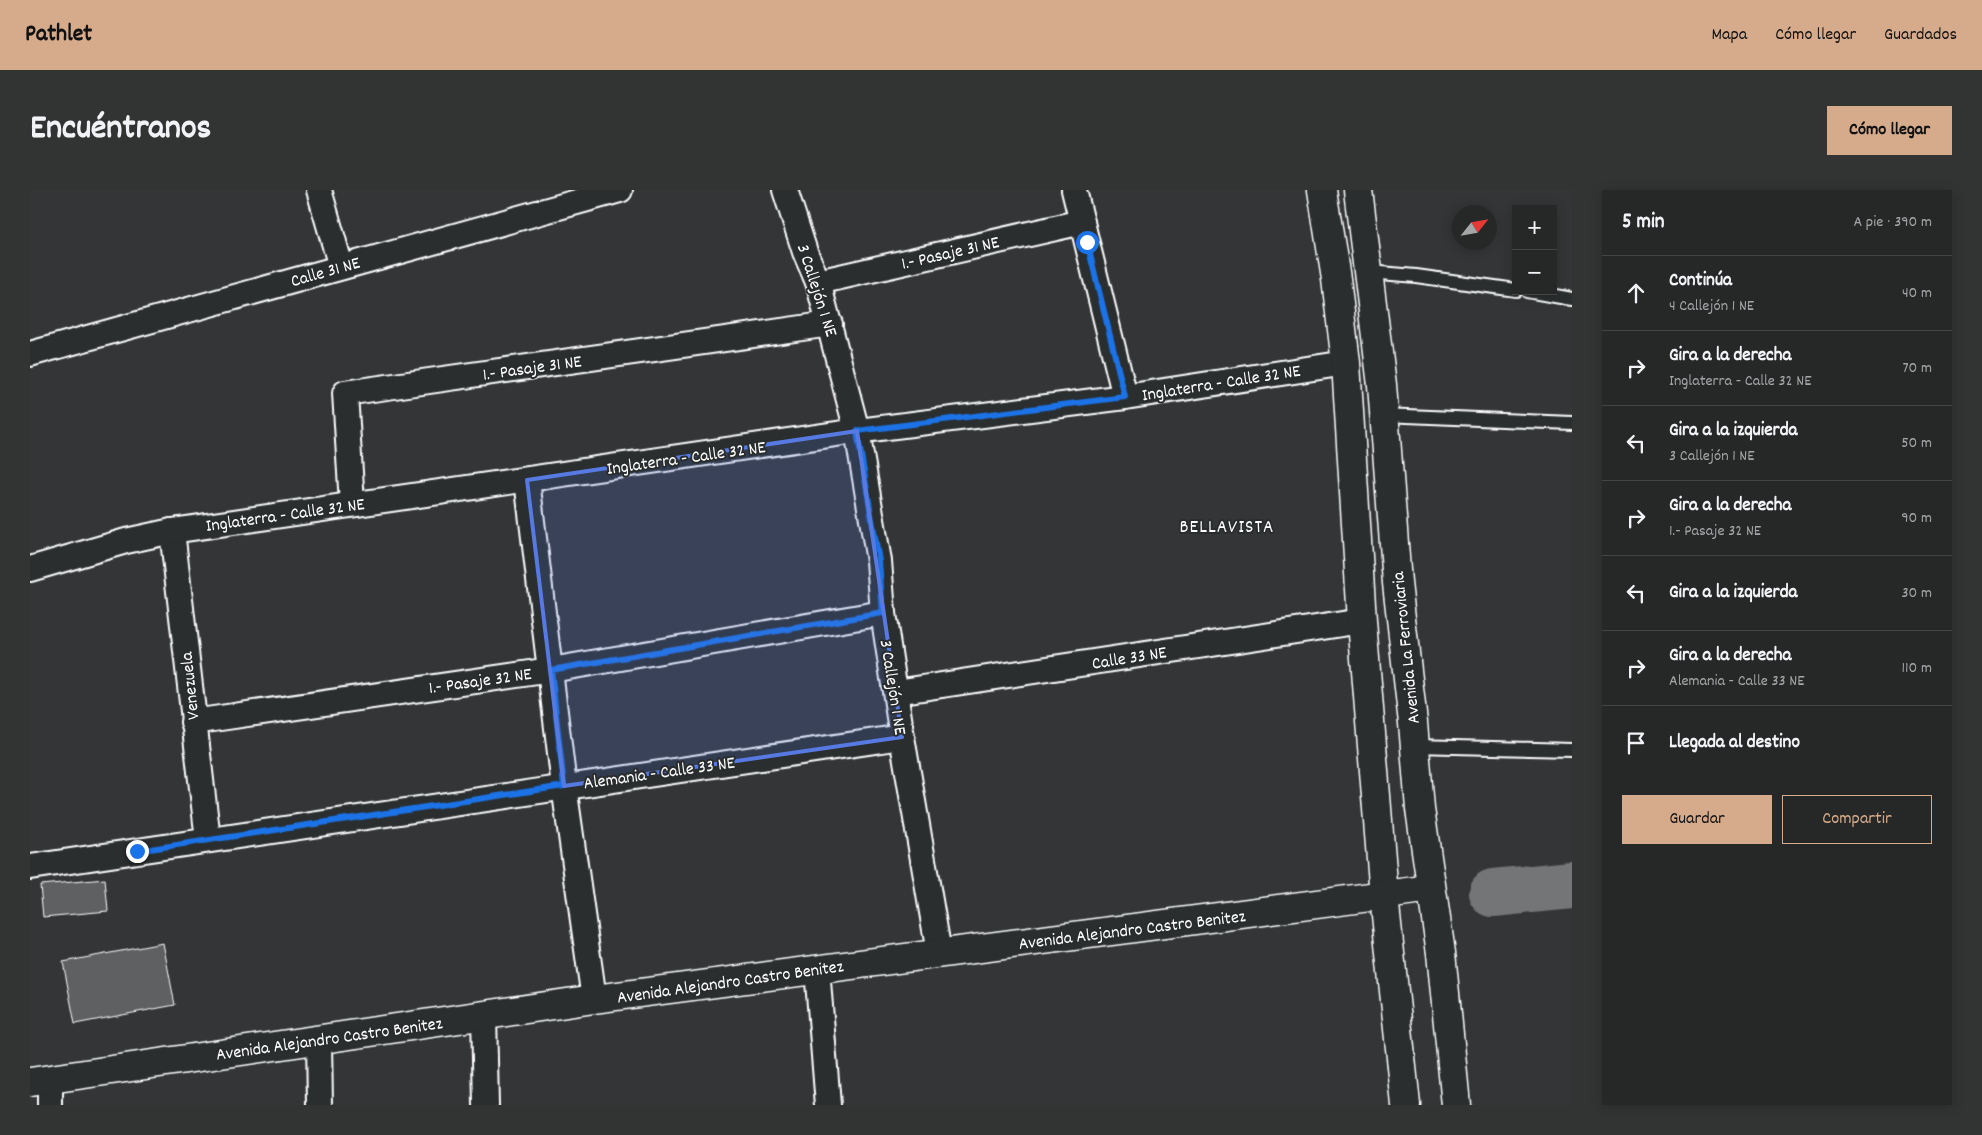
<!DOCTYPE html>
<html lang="es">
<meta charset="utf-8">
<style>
:root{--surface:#262828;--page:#323434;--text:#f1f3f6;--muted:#a4a6a8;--line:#424445;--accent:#d6ab8b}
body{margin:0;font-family:Dekko,sans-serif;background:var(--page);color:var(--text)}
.controls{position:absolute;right:15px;top:15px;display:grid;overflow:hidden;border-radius:0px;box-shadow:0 2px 12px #0003}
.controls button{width:45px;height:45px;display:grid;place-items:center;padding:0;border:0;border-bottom:1px solid var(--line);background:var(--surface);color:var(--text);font:25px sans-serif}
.compass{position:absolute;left:1422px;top:15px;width:45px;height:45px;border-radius:50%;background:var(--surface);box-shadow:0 2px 12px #0003;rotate:59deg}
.stop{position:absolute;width:15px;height:15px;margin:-11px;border:4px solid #1a73e8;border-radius:50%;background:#fff}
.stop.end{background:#1a73e8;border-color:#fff;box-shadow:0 1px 5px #0008}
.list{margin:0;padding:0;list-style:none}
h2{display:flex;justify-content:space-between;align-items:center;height:65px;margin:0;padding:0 20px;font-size:21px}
h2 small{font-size:16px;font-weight:400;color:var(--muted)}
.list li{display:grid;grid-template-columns:32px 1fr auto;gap:15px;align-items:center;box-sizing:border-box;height:75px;padding:0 20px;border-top:1px solid var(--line)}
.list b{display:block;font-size:19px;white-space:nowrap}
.list p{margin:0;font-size:16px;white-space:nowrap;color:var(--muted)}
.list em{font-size:16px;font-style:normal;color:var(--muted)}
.actions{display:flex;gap:10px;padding:15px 20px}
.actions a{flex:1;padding:11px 0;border:1px solid var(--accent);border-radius:0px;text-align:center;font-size:18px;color:var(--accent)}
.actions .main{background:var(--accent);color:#111}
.icon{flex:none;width:28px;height:28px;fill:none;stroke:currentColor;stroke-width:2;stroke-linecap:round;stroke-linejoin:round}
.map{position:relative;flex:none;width:1542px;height:915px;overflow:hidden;border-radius:0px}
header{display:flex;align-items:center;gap:30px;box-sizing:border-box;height:70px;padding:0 25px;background:var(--accent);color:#111}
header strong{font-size:24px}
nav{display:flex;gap:28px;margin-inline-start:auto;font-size:18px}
.intro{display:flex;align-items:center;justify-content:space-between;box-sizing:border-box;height:120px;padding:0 30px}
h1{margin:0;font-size:35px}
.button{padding:12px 22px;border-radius:0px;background:var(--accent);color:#111;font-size:18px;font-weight:700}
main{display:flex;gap:30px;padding:0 30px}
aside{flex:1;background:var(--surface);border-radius:0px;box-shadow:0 2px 12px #0003}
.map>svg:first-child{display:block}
</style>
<header>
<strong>Pathlet</strong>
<nav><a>Mapa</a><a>Cómo llegar</a><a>Guardados</a></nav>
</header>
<div class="intro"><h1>Encuéntranos</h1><a class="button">Cómo llegar</a></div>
<main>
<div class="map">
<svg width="1542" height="915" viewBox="0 0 1542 915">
<rect width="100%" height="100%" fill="#333536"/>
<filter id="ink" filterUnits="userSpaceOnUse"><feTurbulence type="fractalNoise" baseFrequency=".02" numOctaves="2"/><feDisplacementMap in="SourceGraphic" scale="10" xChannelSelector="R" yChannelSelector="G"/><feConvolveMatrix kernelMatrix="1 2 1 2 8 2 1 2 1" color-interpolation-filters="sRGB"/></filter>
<g filter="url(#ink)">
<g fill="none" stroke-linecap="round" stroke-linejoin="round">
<path stroke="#737576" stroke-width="48" d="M 1463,703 L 1542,695"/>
</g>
<g fill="#5f6162" stroke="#fff">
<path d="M 75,689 L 78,721 L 13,727 L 10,695 Z"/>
<path d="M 133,753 L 145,815 L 45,834 L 33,772 Z"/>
</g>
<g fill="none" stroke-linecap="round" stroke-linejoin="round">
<defs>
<g id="lane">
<path d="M 1338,82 L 1386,86 L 1486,100"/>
<path d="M 1497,101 L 1542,109"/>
<path d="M 1353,225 L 1542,233"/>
<path d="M 1385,556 L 1542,560"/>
</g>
<g id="street">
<path d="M 289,0 L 311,77"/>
<path d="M 755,0 L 775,62 L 788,92 L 827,241 L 849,371 L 853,423 L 872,547 L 909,763"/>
<path d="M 1044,0 L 1095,207"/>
<path d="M 788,92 L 1052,32"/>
<path d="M 0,164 L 590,0"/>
<path d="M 497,290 L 534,596 L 564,809"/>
<path d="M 322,314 L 315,203 L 800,134"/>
<path d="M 142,341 L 178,650"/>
<path d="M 0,379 L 96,351 L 142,341 L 827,241 L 1095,207 L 1316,173"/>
<path d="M 866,502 L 1332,431"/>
<path d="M 163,532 L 521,480 L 853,423"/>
<path d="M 0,677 L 872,547"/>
<path d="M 787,779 L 798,915"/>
<path d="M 454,825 L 456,915"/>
<path d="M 289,850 L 290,915"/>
<path d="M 20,915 L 20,889"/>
</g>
<g id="secondary">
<path d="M 1292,0 L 1306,89 L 1316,173 L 1332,431 L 1354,706 L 1376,915"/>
<path d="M 1328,0 L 1352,195 L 1367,393 L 1383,533 L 1390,619 L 1411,763 L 1426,915"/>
<path d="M 0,892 L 564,809 L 1401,699"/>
</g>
</defs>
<use href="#lane" stroke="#fff" stroke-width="16"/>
<use href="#street" stroke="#fff" stroke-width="28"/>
<use href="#secondary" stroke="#fff" stroke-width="31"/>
<use href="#lane" stroke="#2a2d2e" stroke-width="12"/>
<use href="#street" stroke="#2a2d2e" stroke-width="24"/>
<use href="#secondary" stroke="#2a2d2e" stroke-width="28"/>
</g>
</g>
<g fill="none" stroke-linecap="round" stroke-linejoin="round" filter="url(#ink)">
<path stroke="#1a73e8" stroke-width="6" d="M 107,661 L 534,596 L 521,480 L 853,423 L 849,371 L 827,241 L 1095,207 L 1057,52"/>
</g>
<path fill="#567ae2" fill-opacity="0.2" stroke="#567ae2" stroke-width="4" stroke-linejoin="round" d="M 827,241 L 872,547 L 534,596 L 497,290 Z"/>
<g text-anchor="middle" stroke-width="4" stroke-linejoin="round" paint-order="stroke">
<g font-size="18" fill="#fff" stroke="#2a2d2e">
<text transform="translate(920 62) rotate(-13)" y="6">1.- Pasaje 31 NE</text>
<text transform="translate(295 81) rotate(-16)" y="6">Calle 31 NE</text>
<text transform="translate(788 100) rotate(72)" y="6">3 Callejón 1 NE</text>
<text transform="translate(502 177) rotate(-8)" y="6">1.- Pasaje 31 NE</text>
<text transform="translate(1191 192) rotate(-9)" y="6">Inglaterra - Calle 32 NE</text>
<text transform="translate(656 267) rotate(-8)" y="6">Inglaterra - Calle 32 NE</text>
<text transform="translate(255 324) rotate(-8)" y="6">Inglaterra - Calle 32 NE</text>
<text transform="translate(1375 458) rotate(-96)" y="6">Avenida La Ferroviaria</text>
<text transform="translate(1099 467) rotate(-9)" y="6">Calle 33 NE</text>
<text transform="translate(450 490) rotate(-8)" y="6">1.- Pasaje 32 NE</text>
<text transform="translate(159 496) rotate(-96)" y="6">Venezuela</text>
<text transform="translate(864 497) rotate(81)" y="6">3 Callejón 1 NE</text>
<text transform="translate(629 582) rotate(-8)" y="6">Alemania - Calle 33 NE</text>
<text transform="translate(1102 739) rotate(-7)" y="6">Avenida Alejandro Castro Benitez</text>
<text transform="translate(700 791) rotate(-8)" y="6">Avenida Alejandro Castro Benitez</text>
<text transform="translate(299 848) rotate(-8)" y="6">Avenida Alejandro Castro Benitez</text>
</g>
<g font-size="19" letter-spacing="1" fill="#fff" stroke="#2a2d2e">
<text x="1197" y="342">BELLAVISTA</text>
</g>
</g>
</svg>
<div class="controls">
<button>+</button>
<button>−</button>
</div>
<svg class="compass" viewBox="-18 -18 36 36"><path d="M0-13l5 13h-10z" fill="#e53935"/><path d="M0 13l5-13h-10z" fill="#a4a6a8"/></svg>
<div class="stop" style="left:1057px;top:52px"></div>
<div class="stop end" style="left:107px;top:661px"></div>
</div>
<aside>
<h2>5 min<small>A pie · 390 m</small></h2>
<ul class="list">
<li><svg class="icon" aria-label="ahead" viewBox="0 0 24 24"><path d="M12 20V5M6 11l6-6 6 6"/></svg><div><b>Continúa</b><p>4 Callejón 1 NE</p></div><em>40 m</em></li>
<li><svg class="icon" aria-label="right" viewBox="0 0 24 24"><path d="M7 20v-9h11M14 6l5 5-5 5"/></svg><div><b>Gira a la derecha</b><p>Inglaterra - Calle 32 NE</p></div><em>70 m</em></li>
<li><svg class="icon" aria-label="left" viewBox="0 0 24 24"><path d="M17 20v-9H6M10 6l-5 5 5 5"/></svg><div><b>Gira a la izquierda</b><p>3 Callejón 1 NE</p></div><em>50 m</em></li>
<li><svg class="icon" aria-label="right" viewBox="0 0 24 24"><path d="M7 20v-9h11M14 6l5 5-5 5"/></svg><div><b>Gira a la derecha</b><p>1.- Pasaje 32 NE</p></div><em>90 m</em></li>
<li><svg class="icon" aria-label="left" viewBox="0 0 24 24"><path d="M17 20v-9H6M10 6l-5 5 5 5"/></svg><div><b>Gira a la izquierda</b></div><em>30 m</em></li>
<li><svg class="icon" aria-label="right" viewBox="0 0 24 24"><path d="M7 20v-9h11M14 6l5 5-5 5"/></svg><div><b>Gira a la derecha</b><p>Alemania - Calle 33 NE</p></div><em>110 m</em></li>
<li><svg class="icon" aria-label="arrive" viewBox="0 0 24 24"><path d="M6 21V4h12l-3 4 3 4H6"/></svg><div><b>Llegada al destino</b></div></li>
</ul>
<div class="actions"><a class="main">Guardar</a><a>Compartir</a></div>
</aside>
</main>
